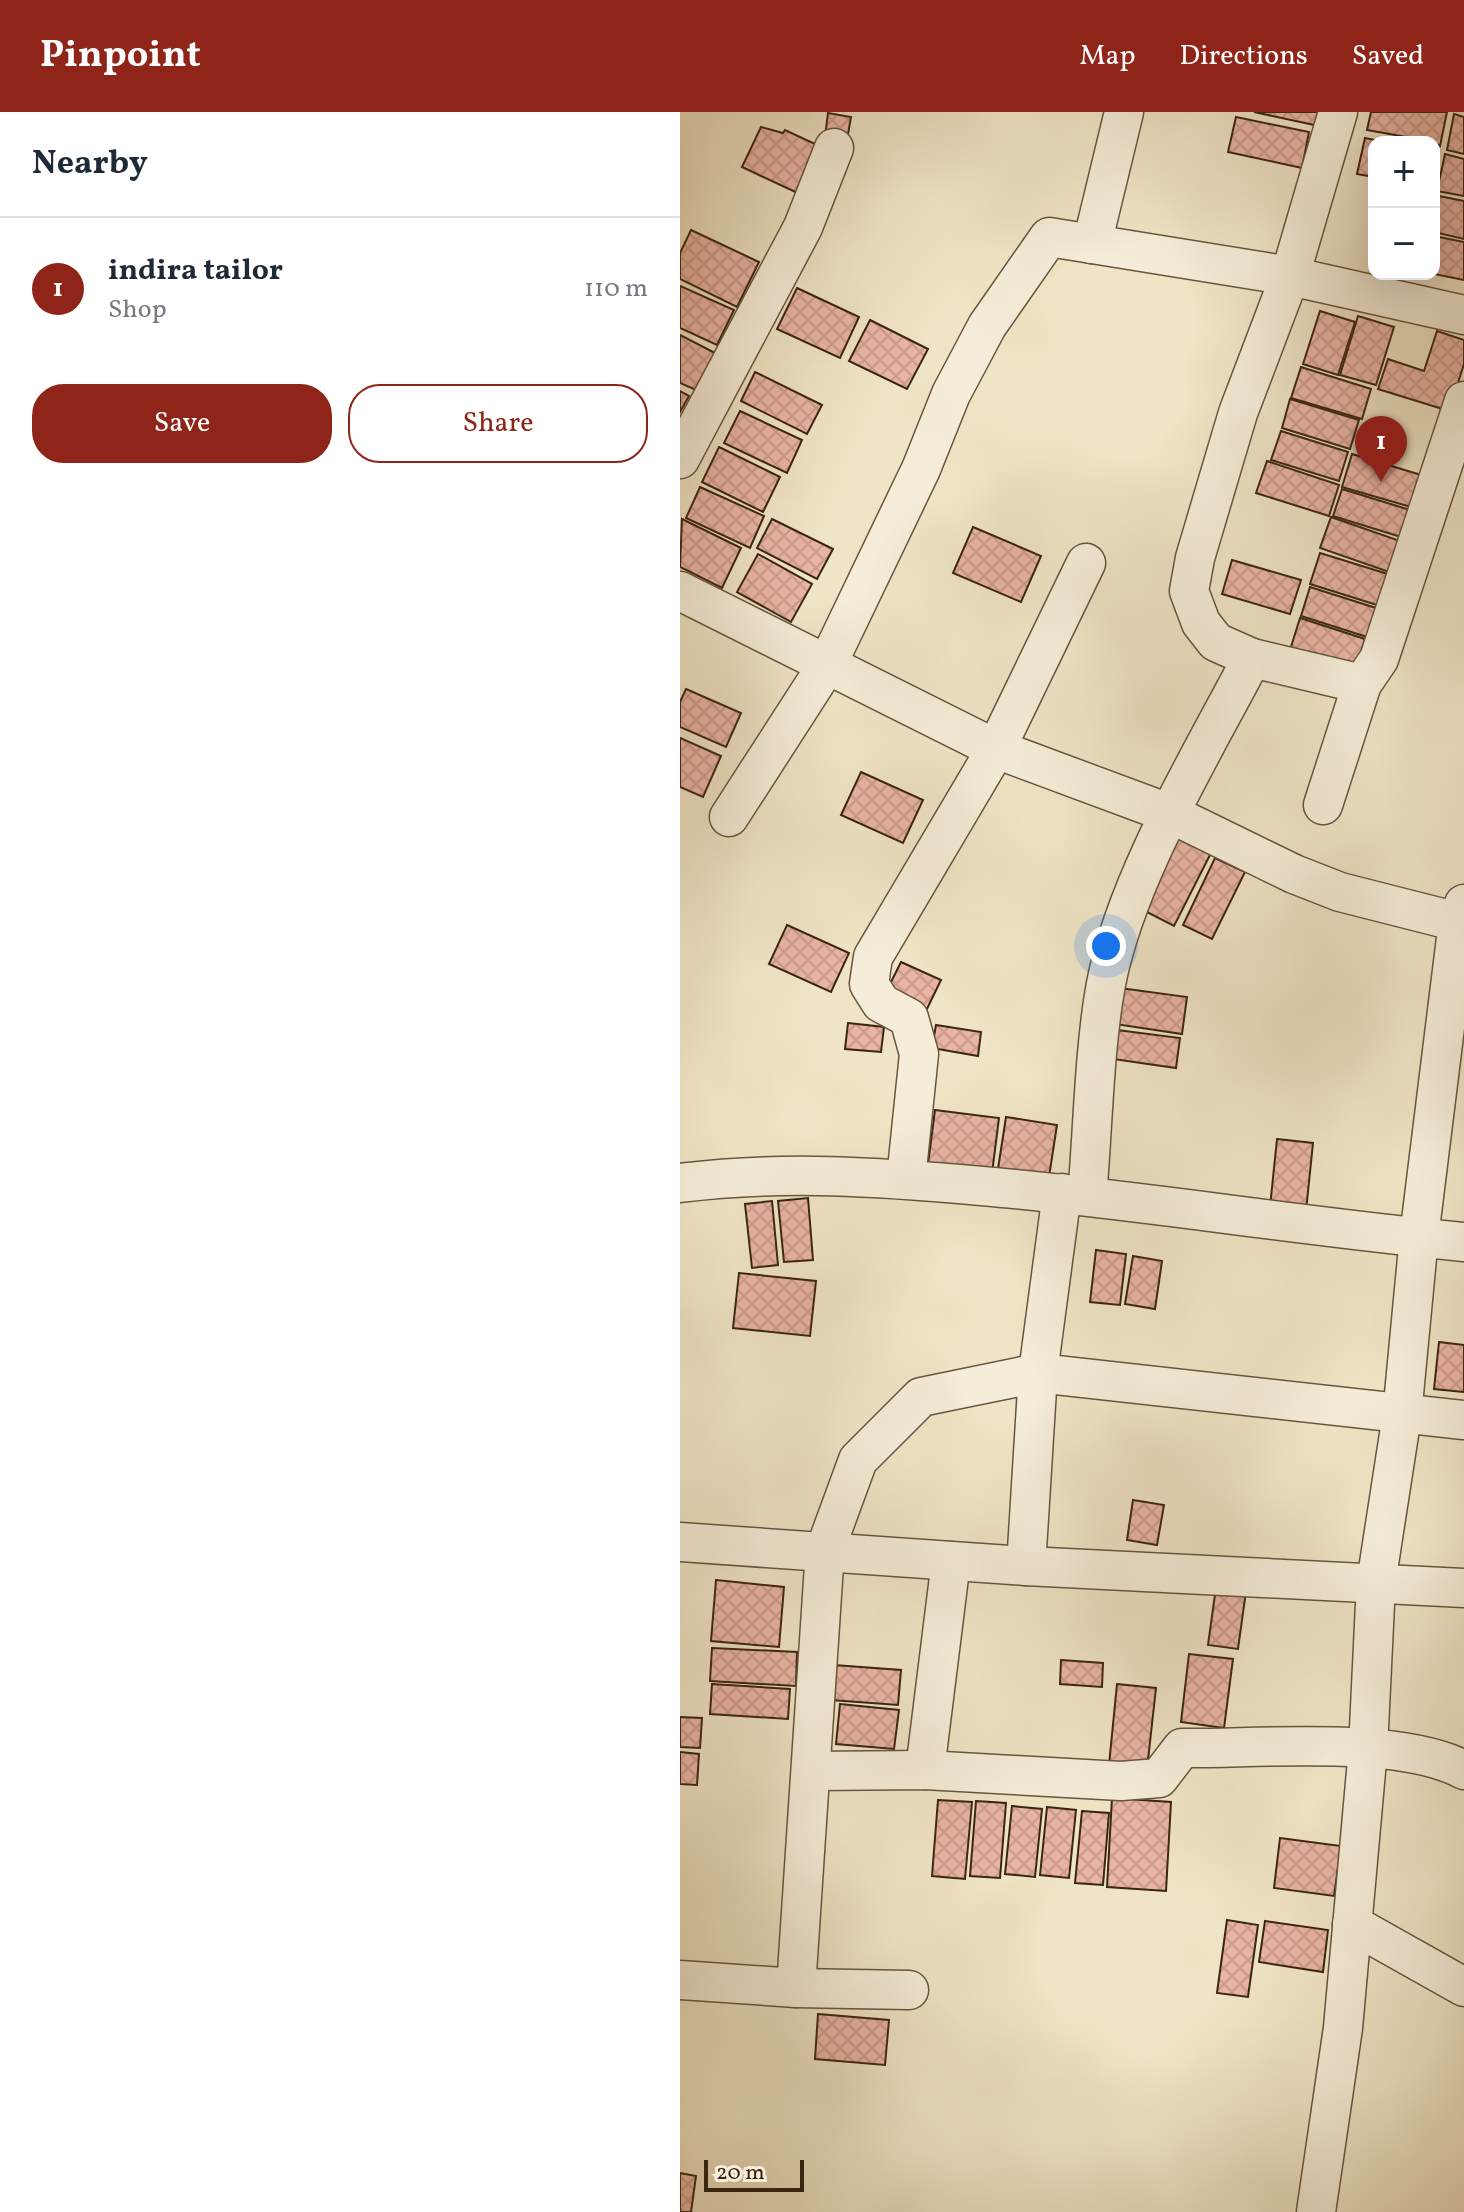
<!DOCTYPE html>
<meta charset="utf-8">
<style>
:root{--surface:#fff;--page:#f6f6f7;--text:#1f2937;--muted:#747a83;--line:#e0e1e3;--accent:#8f2418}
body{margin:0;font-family:Vollkorn,serif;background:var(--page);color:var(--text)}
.controls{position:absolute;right:24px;top:24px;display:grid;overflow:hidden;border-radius:16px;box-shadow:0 8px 32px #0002}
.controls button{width:72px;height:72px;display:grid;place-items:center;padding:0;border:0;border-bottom:2px solid var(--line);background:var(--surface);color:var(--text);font:40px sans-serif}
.scale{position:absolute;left:24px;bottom:20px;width:100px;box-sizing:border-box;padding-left:8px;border:4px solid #3a2511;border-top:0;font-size:22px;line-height:28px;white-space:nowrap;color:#3a2511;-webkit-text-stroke:6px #f5edd9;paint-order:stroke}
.you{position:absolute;left:426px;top:834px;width:28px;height:28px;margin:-20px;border:6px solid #fff;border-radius:50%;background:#1a73e8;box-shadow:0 0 0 12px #1a73e833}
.badge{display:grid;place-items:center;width:52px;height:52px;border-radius:50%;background:var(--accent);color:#fff;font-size:26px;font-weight:700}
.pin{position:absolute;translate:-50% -66px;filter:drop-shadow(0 2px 4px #0008)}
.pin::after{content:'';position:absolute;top:42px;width:28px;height:24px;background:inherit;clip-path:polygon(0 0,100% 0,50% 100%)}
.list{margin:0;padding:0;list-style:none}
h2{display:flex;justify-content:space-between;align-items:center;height:104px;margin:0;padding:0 32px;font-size:34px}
h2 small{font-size:26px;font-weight:400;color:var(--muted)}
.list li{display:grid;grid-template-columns:52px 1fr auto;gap:24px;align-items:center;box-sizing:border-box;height:144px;padding:0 32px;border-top:2px solid var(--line)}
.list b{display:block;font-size:30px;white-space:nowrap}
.list p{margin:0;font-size:26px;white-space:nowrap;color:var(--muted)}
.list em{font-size:26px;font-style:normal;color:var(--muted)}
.actions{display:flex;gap:16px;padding:24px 32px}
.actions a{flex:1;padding:18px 0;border:2px solid var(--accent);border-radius:32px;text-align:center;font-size:28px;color:var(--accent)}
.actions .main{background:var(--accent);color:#fff}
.map{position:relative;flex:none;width:784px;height:2100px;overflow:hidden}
header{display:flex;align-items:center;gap:48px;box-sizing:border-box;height:112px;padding:0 40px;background:var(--accent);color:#fff}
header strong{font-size:38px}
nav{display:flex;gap:44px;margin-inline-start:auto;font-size:28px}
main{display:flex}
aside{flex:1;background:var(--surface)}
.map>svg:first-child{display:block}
</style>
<header>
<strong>Pinpoint</strong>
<nav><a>Map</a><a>Directions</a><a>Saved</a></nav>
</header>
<main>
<aside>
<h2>Nearby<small></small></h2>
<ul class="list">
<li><span class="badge">1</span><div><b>indira tailor</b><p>Shop</p></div><em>110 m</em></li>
</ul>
<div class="actions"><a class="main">Save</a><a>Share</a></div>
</aside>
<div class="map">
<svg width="784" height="2100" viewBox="0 0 784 2100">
<defs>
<pattern id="building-cross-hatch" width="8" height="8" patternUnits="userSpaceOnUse" patternTransform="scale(2)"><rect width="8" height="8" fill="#eab4a4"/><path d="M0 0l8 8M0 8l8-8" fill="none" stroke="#c99b8c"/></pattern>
</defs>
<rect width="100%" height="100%" fill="#efe4c5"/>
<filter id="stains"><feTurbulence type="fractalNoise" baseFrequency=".0025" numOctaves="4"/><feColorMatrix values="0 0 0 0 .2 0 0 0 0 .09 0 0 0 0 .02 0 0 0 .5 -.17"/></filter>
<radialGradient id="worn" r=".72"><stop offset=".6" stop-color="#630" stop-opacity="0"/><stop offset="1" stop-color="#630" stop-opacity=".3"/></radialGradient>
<g fill="url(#building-cross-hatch)" stroke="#3a2511" stroke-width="2">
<path d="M 574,0 L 642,0 L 639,14 Z"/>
<path d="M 691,0 L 767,0 L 760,34 L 754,30 L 687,18 Z"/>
<path d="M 148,1 L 171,5 L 167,28 L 145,25 Z"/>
<path d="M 774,2 L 784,5 L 784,42 L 767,38 Z"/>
<path d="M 556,5 L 629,20 L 622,56 L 548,40 Z"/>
<path d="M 81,15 L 103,21 L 105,18 L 148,38 L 126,85 L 62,55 Z"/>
<path d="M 685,26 L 704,30 L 694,30 L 694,65 L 677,62 Z"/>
<path d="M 765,42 L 784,47 L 784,84 L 757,79 Z"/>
<path d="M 754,83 L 784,89 L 784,127 L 754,120 Z"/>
<path d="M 11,118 L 79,150 L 57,195 L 0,167 L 0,141 Z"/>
<path d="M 754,124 L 784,130 L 784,168 L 754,162 Z"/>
<path d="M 0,174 L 54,198 L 37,233 L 0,216 Z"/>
<path d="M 117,176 L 179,205 L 160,246 L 97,217 Z"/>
<path d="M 640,199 L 675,210 L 658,263 L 623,252 Z"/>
<path d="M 678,204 L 714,215 L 696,273 L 660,263 Z"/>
<path d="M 190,208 L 248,237 L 227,277 L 169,249 Z"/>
<path d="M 757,219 L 784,228 L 784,252 L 769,299 L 698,277 L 708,247 L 744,259 Z"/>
<path d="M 0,223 L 35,241 L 16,278 L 0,271 Z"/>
<path d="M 621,255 L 691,277 L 682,307 L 611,286 Z"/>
<path d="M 75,260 L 142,293 L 127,322 L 61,289 Z"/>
<path d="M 0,279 L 9,284 L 0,300 Z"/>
<path d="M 610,287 L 679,308 L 670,337 L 602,316 Z"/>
<path d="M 60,299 L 122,328 L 107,361 L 44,331 Z"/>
<path d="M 601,319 L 668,340 L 659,369 L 591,348 Z"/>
<path d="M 39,335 L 100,365 L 83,400 L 22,370 Z"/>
<path d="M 672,342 L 741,363 L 731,395 L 662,375 Z"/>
<path d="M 587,349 L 659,373 L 649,404 L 576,381 Z"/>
<path d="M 20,375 L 84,404 L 70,436 L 6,406 Z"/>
<path d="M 662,377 L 730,398 L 721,425 L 653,404 Z"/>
<path d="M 651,405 L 723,430 L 712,461 L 640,436 Z"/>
<path d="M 2,407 L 61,436 L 42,476 L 0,455 Z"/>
<path d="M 92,407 L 153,437 L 137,467 L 77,436 Z"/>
<path d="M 293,415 L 361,444 L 341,490 L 273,461 Z"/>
<path d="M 640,441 L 711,463 L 700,494 L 630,472 Z"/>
<path d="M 78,442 L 132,472 L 111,510 L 57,480 Z"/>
<path d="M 552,448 L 621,468 L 610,502 L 542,482 Z"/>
<path d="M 630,475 L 696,496 L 687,525 L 621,504 Z"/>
<path d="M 620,506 L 685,527 L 675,559 L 610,538 Z"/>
<path d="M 6,577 L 61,601 L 46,635 L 0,615 L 0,590 Z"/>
<path d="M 0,626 L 41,644 L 23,685 L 0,675 Z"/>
<path d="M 181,660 L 243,688 L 223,731 L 161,703 Z"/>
<path d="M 491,702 L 533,737 L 494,814 L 461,797 Z"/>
<path d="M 535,746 L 565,760 L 532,827 L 503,813 Z"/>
<path d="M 107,813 L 169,841 L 151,880 L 89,852 Z"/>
<path d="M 221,850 L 261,868 L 246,899 L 206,880 Z"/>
<path d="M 440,876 L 507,885 L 502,922 L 435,912 Z"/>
<path d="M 168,911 L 204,915 L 201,940 L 165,937 Z"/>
<path d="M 256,913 L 301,920 L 298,944 L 252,936 Z"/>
<path d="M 437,918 L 500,926 L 496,956 L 433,947 Z"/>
<path d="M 255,998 L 319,1006 L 312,1061 L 248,1052 Z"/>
<path d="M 326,1005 L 377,1013 L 369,1065 L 318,1057 Z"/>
<path d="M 597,1027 L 633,1031 L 626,1099 L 590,1095 Z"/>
<path d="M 128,1086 L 133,1148 L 104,1150 L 98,1089 Z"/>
<path d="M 92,1089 L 98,1153 L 72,1156 L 65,1092 Z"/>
<path d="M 416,1138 L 446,1142 L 440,1193 L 410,1190 Z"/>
<path d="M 453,1144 L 482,1149 L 475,1197 L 445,1192 Z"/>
<path d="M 59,1161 L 136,1169 L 130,1224 L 53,1216 Z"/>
<path d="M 759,1230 L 784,1233 L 784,1280 L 754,1277 Z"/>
<path d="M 453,1388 L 484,1393 L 477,1433 L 447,1428 Z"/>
<path d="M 36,1468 L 104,1475 L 99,1535 L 31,1529 Z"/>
<path d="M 536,1475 L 566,1479 L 558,1537 L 528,1533 Z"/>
<path d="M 32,1536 L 117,1540 L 116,1574 L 30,1569 Z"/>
<path d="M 509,1542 L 553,1547 L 544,1616 L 501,1610 Z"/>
<path d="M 381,1548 L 423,1551 L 422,1575 L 380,1572 Z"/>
<path d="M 154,1553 L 221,1558 L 218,1593 L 151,1588 Z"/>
<path d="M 32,1572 L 110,1577 L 108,1607 L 30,1602 Z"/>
<path d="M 437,1572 L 476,1576 L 467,1657 L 429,1653 Z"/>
<path d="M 160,1592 L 219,1598 L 214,1637 L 156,1632 Z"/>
<path d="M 0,1605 L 22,1606 L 20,1636 L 0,1635 Z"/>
<path d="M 0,1640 L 19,1642 L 17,1673 L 0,1672 Z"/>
<path d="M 432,1686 L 491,1690 L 486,1779 L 427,1775 Z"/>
<path d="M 258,1688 L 292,1690 L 285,1767 L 252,1764 Z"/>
<path d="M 296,1689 L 326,1691 L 320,1766 L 290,1764 Z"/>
<path d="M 332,1694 L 362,1697 L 355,1765 L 325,1762 Z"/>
<path d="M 367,1695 L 396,1698 L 389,1766 L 360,1763 Z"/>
<path d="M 402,1699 L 429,1701 L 423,1773 L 395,1771 Z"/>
<path d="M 600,1726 L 661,1734 L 654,1784 L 594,1776 Z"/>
<path d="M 547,1808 L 578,1813 L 568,1885 L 537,1881 Z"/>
<path d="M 585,1809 L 648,1818 L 643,1860 L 579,1850 Z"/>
<path d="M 138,1902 L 209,1908 L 205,1953 L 135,1947 Z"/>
<path d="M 0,2061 L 16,2064 L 11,2100 L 0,2100 Z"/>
</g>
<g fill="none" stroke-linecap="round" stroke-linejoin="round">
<defs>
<g id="street">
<path d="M 658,0 L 610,164 L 558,301 L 515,446 L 509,479 L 521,511 L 536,530 L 572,546 L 682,572 L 699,547 L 784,289"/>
<path d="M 412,132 L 444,0"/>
<path d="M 0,347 L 123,115 L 154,36"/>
<path d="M 0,479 L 316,637 L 491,702 L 614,762 L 660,780 L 778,810"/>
<path d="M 643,693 L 682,572"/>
<path d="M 49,705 L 147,553 L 241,357 L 271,282 L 307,214 L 369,125 L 610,164 L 784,203"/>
<path d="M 226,1067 L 239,942 L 229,906 L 201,891 L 189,872 L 193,845 L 316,637 L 406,451"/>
<path d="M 0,1071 C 102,1058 201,1065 302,1074 C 463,1088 623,1115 784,1130"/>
<path d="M 407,1084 C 413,1017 414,937 426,872 C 446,766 522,642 572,546"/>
<path d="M 0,1430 L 346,1454 L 784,1476"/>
<path d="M 346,1454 L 358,1261 L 382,1081"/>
<path d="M 245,1658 L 271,1449"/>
<path d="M 132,1659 L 245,1658 L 441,1669 L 479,1666 L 502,1636 C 577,1637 719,1623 784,1658"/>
<path d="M 672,1812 L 784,1875"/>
<path d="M 0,1868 L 116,1876 L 229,1878"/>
<path d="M 116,1876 L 145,1438 L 178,1348 L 241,1285 L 358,1261 L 784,1308"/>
<path d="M 636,2100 L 663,1916 L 688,1637 L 696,1471 L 722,1303 L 739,1125 L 778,810 L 784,792"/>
</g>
</defs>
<use href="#street" stroke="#67553e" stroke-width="41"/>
<use href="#street" stroke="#f5edd9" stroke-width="38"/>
</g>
<rect width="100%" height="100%" filter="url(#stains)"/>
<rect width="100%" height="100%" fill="url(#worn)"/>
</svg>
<div class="controls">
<button>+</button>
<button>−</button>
</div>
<div class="scale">20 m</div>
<div class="you"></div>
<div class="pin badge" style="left:701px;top:370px">1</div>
</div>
</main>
